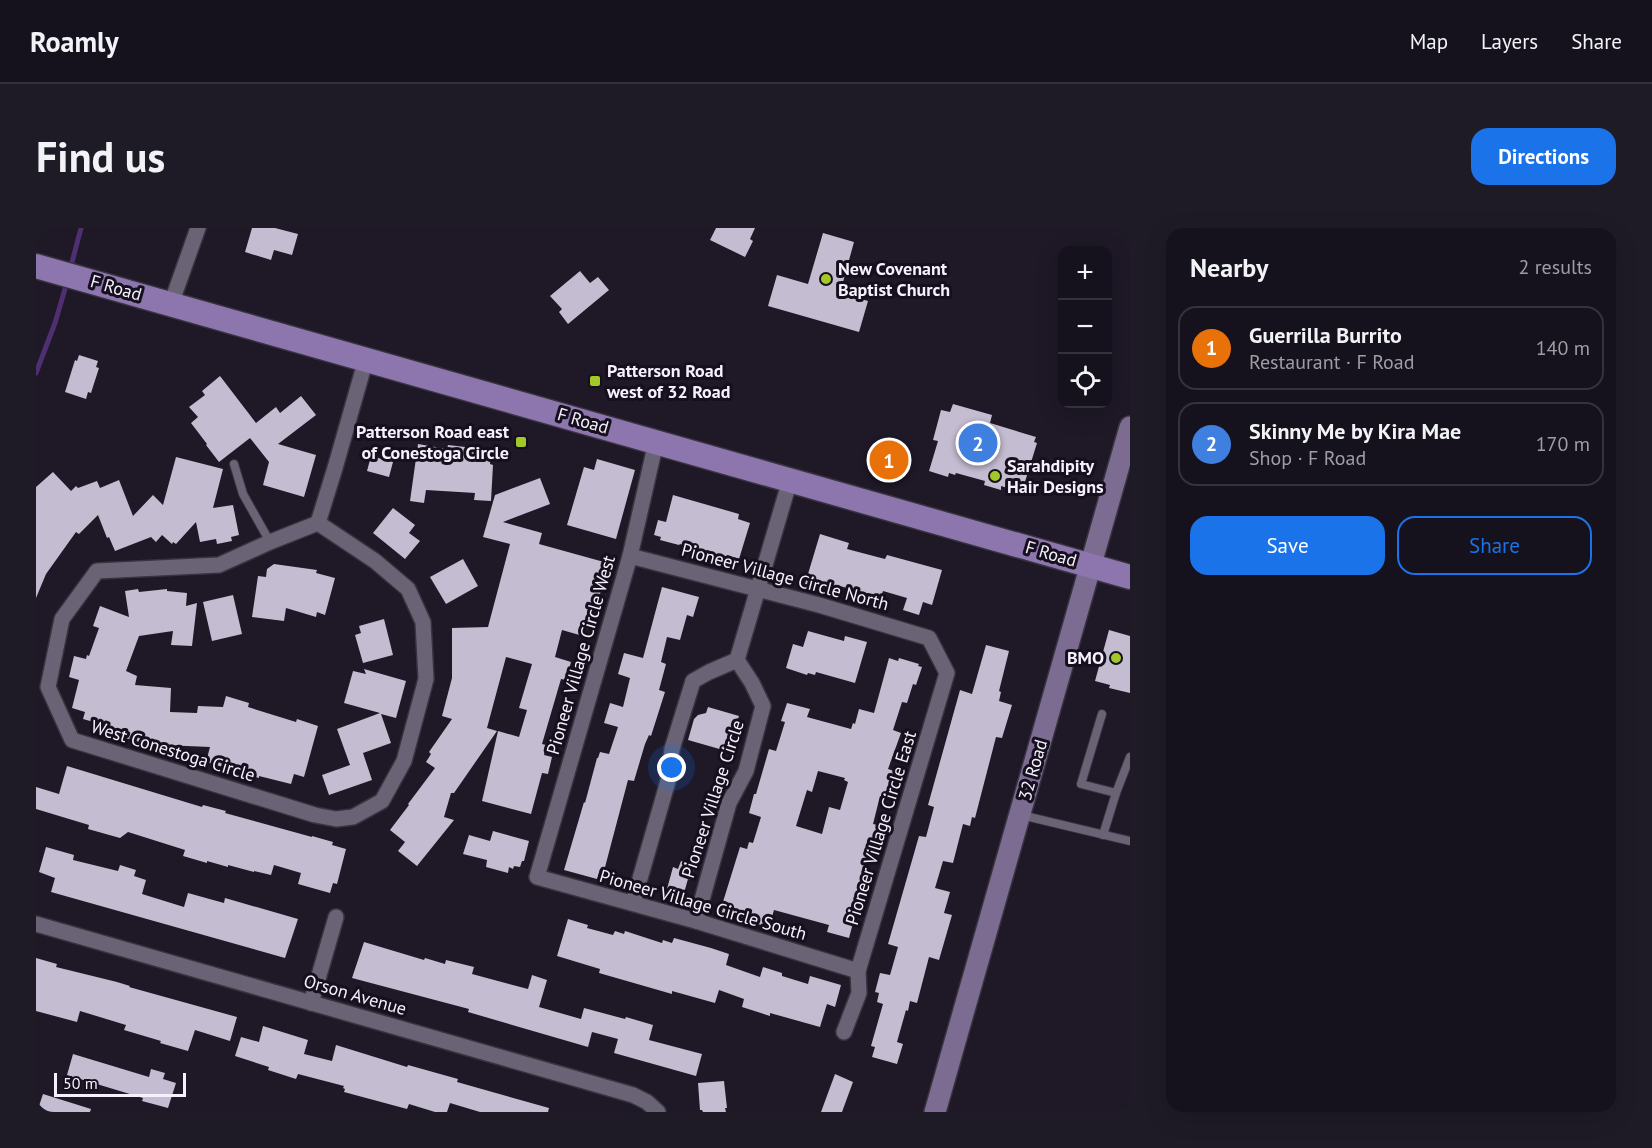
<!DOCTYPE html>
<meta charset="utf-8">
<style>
:root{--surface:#16121d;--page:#1f1b26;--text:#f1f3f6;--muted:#9e9ea4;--line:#35323b;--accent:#1a73e8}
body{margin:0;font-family:"PT Sans",sans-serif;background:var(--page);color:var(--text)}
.controls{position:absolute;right:18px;top:18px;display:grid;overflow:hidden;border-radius:12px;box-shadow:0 6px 24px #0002}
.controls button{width:54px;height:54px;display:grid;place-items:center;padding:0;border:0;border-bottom:2px solid var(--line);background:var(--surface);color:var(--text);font:30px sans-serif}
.scale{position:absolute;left:18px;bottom:15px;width:132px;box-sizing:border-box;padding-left:6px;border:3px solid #f5f1fc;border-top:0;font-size:16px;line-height:21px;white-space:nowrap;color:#f5f1fc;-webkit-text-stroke:4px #150f1e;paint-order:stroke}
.you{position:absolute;left:636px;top:540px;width:21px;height:21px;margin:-15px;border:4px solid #fff;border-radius:50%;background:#1a73e8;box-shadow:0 0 0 9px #1a73e833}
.badge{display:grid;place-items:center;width:39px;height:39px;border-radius:50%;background:var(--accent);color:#fff;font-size:20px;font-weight:700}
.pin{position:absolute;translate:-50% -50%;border:3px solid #fff;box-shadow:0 2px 6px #0006}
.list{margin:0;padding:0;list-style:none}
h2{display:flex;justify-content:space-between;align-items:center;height:78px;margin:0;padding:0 24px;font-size:26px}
h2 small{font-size:20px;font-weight:400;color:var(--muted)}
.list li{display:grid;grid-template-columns:39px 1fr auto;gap:18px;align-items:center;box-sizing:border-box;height:84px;margin:0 12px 12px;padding:0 12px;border:2px solid var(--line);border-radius:18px}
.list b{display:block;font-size:22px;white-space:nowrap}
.list p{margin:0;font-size:20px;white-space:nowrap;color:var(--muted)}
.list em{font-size:20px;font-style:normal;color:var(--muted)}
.actions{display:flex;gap:12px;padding:18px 24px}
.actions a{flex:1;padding:14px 0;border:2px solid var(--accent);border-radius:18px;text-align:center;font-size:21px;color:var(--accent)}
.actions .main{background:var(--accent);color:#fff}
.icon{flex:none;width:33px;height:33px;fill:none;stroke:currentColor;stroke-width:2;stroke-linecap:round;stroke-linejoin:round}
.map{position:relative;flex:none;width:1094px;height:884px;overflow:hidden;border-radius:18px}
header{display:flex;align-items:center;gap:36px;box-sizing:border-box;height:84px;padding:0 30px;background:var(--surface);border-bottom:2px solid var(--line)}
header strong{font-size:28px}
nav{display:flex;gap:33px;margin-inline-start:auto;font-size:21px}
.intro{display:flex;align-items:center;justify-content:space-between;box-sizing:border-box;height:144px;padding:0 36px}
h1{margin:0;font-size:42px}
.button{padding:15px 27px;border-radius:18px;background:var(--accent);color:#fff;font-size:21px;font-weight:700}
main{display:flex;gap:36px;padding:0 36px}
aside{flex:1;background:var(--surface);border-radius:18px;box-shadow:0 6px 24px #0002}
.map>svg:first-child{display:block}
</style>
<header>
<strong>Roamly</strong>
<nav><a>Map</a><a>Layers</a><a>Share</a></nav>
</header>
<div class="intro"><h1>Find us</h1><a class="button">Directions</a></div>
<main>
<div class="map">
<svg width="1094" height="884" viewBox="0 0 1094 884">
<rect width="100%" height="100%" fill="#1e1827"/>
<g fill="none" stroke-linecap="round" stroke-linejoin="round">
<g stroke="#4e3071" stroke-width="5">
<path d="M 34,42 L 45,0"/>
<path d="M 0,145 L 19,95 L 31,54"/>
</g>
</g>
<g fill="#c4bcd1" fill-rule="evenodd">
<path d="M 216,0 L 239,0 L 262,6 L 256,27 L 238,22 L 235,32 L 209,24 Z"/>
<path d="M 680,0 L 719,0 L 714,11 L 717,13 L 709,29 L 674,12 Z"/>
<path d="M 787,5 L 818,14 L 804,65 L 832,73 L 823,104 L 732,78 L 741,47 L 772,56 Z"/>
<path d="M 544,43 L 554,55 L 562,49 L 573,62 L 532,96 L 523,84 L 526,81 L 514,68 Z"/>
<path d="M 43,127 L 62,133 L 60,139 L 63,140 L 55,165 L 52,164 L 50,171 L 29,164 L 39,132 L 41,133 Z"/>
<path d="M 184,148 L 220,195 L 240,179 L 244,185 L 265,168 L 280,187 L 242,216 L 280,227 L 268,269 L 227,257 L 233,234 L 214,210 L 183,234 L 170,217 L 171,216 L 155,195 L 162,189 L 153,179 L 169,167 L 166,163 Z"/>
<path d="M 917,176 L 956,187 L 954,195 L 1000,209 L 998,214 L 1001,215 L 988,257 L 986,256 L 984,264 L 965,258 L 965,262 L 948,257 L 949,253 L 920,245 L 919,247 L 913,245 L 912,249 L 893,243 L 902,213 L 897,212 L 905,182 L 914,184 Z"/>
<path d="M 382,216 L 411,221 L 412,217 L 455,222 L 454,236 L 457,237 L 455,273 L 438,272 L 439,265 L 390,262 L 388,275 L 374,273 Z"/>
<path d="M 335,228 L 357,234 L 353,249 L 331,243 Z"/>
<path d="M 140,229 L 187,241 L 177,280 L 197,277 L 203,307 L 195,309 L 196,313 L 181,316 L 180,311 L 164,314 L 160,294 L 140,316 L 137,314 L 136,316 L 126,307 L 120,314 L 115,309 L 79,323 L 73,309 L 71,310 L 62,287 L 43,306 L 40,304 L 10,346 L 0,370 L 0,259 L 17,244 L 35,263 L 40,258 L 42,260 L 61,253 L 64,260 L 83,252 L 97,288 L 117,267 L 127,277 Z"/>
<path d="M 561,231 L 599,242 L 580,311 L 531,297 L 548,239 L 558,242 Z"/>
<path d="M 504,250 L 514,276 L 467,294 L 506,305 L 503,316 L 568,334 L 565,344 L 570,345 L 554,401 L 549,400 L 547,408 L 526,402 L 519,429 L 535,434 L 530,452 L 525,451 L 506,516 L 510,517 L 508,527 L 516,529 L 512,546 L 506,545 L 495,586 L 446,573 L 462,503 L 483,509 L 491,482 L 483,480 L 496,436 L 470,429 L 451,500 L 461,503 L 418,565 L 415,565 L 408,589 L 418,592 L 381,638 L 362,623 L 369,614 L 354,602 L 373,577 L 372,576 L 399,540 L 390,534 L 395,526 L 393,524 L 416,491 L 406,488 L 416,450 L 416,400 L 452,399 L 474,316 L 447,309 L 459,267 Z"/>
<path d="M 637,267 L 703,286 L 702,291 L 714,295 L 703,331 L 691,327 L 690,331 L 644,316 L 643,317 L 624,312 L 625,309 L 618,307 L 622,292 L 630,294 Z"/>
<path d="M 357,280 L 379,297 L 373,305 L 384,313 L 369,331 L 337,305 Z"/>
<path d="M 784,306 L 813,315 L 811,321 L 849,331 L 851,327 L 906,342 L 896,377 L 887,374 L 883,387 L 867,382 L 871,370 L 847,363 L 845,369 L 800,357 L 798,363 L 769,356 Z"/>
<path d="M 427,331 L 442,358 L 410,376 L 394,349 Z"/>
<path d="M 238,336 L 281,342 L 280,345 L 299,350 L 289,387 L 281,384 L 280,389 L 250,380 L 248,393 L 216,389 L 222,348 L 230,349 L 231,341 Z"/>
<path d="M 626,359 L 663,369 L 657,389 L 651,387 L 644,412 L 631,409 L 625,434 L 630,436 L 623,462 L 629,464 L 615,508 L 613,507 L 609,516 L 598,553 L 592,552 L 568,643 L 564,641 L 561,651 L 528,642 L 548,574 L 549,575 L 561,530 L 562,530 L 564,524 L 573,526 L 582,499 L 568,495 L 574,475 L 587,479 L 594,450 L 582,446 L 588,425 L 607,430 Z"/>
<path d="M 102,361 L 103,364 L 131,361 L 131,363 L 151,365 L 150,378 L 161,375 L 156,418 L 135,417 L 137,403 L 103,408 L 90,443 L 101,448 L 99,457 L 135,460 L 134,484 L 161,485 L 162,478 L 187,479 L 190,468 L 213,475 L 212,479 L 260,494 L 261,491 L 282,498 L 268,549 L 258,546 L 255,556 L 223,548 L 223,550 L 170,534 L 174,519 L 104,516 L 104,514 L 71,505 L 72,498 L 47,491 L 49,484 L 36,480 L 43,452 L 33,449 L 38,428 L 50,431 L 51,427 L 53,428 L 63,400 L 57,398 L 64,378 L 93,389 L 89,363 Z"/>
<path d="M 197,367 L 206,406 L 176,413 L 167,374 Z"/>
<path d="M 348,391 L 357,427 L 327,435 L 319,407 L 325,405 L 323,398 Z"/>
<path d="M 1073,402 L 1094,408 L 1094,465 L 1073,460 L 1074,457 L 1059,453 Z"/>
<path d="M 772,403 L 808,413 L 809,408 L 831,414 L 819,455 L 780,444 L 779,447 L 772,445 L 771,447 L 750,440 L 757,416 L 767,419 Z"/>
<path d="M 950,417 L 973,423 L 963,463 L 965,464 L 963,473 L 976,477 L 966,510 L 960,509 L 939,590 L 936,589 L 934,598 L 927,596 L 917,635 L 907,633 L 899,660 L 914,664 L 908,685 L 916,687 L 903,732 L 893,729 L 881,775 L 874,773 L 872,783 L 870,782 L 861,814 L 867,816 L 861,836 L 836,829 L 839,819 L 835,818 L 847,776 L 841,774 L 843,765 L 839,764 L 844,745 L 854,747 L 862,719 L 852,716 L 883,608 L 890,609 L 898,579 L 892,577 L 924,462 L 936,466 Z"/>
<path d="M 853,430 L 862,433 L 863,430 L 883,436 L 882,438 L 886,439 L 880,457 L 877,456 L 871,475 L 866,474 L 857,502 L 865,505 L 852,541 L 861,544 L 852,571 L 844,568 L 837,596 L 846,598 L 840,617 L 835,615 L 826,645 L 830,646 L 813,710 L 791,704 L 793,697 L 738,682 L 733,699 L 685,686 L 688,678 L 686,677 L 704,619 L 711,621 L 713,614 L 717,615 L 725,589 L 713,585 L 718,566 L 720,566 L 733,521 L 740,523 L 749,494 L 745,493 L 751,475 L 774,481 L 771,489 L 815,501 L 817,495 L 819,496 L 823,481 L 838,485 ZM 782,543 L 809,550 L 808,552 L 812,554 L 804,582 L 793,579 L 786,606 L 760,598 L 771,562 L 776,564 Z"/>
<path d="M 328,441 L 370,453 L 360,490 L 345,486 L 355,515 L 327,525 L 336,552 L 293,567 L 286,547 L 314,537 L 301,501 L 344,485 L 308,475 L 317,443 L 330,446 Z"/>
<path d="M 672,479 L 703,488 L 701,494 L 707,496 L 702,515 L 690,511 L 687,522 L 652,512 L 658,491 L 662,487 L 670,485 Z"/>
<path d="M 31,538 L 166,579 L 167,577 L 190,583 L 189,585 L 276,609 L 276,608 L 297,614 L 296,617 L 310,621 L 301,656 L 297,655 L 294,665 L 262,656 L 265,645 L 238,637 L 235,647 L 218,643 L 218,644 L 192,637 L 192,639 L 171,633 L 171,635 L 147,628 L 149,622 L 92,604 L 84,610 L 52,601 L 53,597 L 0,581 L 0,559 L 23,566 Z"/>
<path d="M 457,603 L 493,613 L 488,633 L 486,633 L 484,639 L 478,638 L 477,641 L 473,639 L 472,645 L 450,639 L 451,632 L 427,626 L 433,607 L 454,613 Z"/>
<path d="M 10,619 L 38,627 L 37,632 L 82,643 L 84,637 L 100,642 L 98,648 L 110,652 L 106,666 L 148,679 L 152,665 L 188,675 L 189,670 L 262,691 L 249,730 L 15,664 L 19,650 L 3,644 Z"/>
<path d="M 645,633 L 659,637 L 655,652 L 652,651 L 648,665 L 631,661 L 637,639 L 642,641 Z"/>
<path d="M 532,691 L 552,697 L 551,700 L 577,707 L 579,703 L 588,706 L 589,703 L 626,715 L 627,712 L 636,715 L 638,710 L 675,720 L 693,726 L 690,737 L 724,749 L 727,739 L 746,745 L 746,748 L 772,756 L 774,748 L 805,757 L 799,779 L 791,776 L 784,799 L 734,785 L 734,788 L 706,779 L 708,771 L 683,762 L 679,775 L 636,763 L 636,766 L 563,745 L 564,741 L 521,728 Z"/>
<path d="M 328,714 L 388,732 L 389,730 L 409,736 L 410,732 L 438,739 L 436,746 L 492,761 L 496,747 L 511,752 L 503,779 L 545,791 L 548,780 L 589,791 L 590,789 L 617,797 L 613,812 L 666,826 L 660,848 L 578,825 L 582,811 L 556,804 L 552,819 L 432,784 L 433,781 L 316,750 Z"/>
<path d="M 0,730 L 21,736 L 20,739 L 81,754 L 94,758 L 93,759 L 201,789 L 194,813 L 159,802 L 152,823 L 124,815 L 125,813 L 88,802 L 90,797 L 44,783 L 41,794 L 0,783 Z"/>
<path d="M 227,798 L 272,812 L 268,826 L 296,833 L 300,817 L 371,839 L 372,837 L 422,851 L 421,854 L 513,880 L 512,884 L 444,884 L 414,875 L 411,884 L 399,884 L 373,876 L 371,881 L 308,864 L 309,861 L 307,860 L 308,858 L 262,846 L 260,851 L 232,842 L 233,839 L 199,828 L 205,809 L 223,814 Z"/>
<path d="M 37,826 L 113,849 L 115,841 L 129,845 L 127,851 L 140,855 L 132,880 L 106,873 L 107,870 L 31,847 Z"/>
<path d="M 799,846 L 817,854 L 806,884 L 785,884 Z"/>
<path d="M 688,853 L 691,880 L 689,880 L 690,884 L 667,884 L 666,882 L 664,882 L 662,855 Z"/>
<path d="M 7,866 L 55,881 L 54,884 L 1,884 Z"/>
</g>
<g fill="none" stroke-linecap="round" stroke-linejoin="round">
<defs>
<g id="lane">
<path d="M 198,236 L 207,266 L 234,314"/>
<path d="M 1066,486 L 1045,556 L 1080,565"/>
<path d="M 985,587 L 1094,613"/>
<path d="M 1067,607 L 1080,565 L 1094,529"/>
</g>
<g id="street">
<path d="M 135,76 L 162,0"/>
<path d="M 620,214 L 594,328 L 501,649 L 660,693 L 822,743"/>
<path d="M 282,295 L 339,333 L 372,361 L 387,394 L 390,451 L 368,533 L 346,573 L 317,589 L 300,591 L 279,587 L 36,512 L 12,459 L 26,391 L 61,343 L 183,337 L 234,314 Z"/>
<path d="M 282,295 L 299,240 L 330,131"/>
<path d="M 594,328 L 783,377 L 893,410 L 911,445 L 822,743 L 823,765 L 808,804"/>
<path d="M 597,675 L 632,553 L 636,521 L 657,453 L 673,444 L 701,432"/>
<path d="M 660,693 L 693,575 L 710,543 L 727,478 L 716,455 L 701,432 L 754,252"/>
<path d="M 0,696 L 597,867 L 611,874 L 622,884"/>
<path d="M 275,775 L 300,689"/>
</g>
<path id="secondary" d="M 899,884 L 1094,199"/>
<path id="primary" d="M 0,38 L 1094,349"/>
</defs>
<use href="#lane" stroke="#37333f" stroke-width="10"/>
<use href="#street" stroke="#37333f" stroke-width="18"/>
<use href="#secondary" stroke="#37333f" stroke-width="24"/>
<use href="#primary" stroke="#37333f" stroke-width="27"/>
<use href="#lane" stroke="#6a6376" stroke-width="8"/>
<use href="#street" stroke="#6a6376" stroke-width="15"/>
<use href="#secondary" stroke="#7c6c92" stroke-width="21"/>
<use href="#primary" stroke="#8d76ae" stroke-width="24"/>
</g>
<g fill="#a2c928" stroke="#150f1e" stroke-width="2">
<circle cx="790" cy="51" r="6"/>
<rect x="553" y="147" width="12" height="12" rx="3"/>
<rect x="479" y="208" width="12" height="12" rx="3"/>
<circle cx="959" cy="248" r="6"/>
<circle cx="1080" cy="430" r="6"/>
</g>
<g text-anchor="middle" stroke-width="6" stroke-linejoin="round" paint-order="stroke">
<g font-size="18" font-weight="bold" fill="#f5f1fc" stroke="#150f1e" text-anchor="start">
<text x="802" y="47">New Covenant<tspan x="802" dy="21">Baptist Church</tspan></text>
<text x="571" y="149">Patterson Road<tspan x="571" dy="21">west of 32 Road</tspan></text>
<text x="473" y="210" text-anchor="end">Patterson Road east<tspan x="473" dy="21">of Conestoga Circle</tspan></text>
<text x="971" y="244">Sarahdipity<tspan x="971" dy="21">Hair Designs</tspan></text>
<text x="1068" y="436" text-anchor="end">BMO</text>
</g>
<g font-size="18" fill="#f5f1fc" stroke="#150f1e">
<text transform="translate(80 60) rotate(16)" y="6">F Road</text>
<text transform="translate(547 193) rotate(16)" y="6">F Road</text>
<text transform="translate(1015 326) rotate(16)" y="6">F Road</text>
<text transform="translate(749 349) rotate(15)" y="6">Pioneer Village Circle North</text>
<text transform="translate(545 427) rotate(-74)" y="6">Pioneer Village Circle West</text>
<text transform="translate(137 523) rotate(17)" y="6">West Conestoga Circle</text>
<text transform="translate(997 542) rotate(-74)" y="6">32 Road</text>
<text transform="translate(677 571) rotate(-72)" y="6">Pioneer Village Circle</text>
<text transform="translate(845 600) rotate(-73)" y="6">Pioneer Village Circle East</text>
<text transform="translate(667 677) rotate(16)" y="6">Pioneer Village Circle South</text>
<text transform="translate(319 767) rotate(16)" y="6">Orson Avenue</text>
</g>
</g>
</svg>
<div class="controls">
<button>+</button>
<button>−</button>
<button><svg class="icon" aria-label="locate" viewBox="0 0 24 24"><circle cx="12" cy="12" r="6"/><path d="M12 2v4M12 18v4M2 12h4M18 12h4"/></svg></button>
</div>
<div class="scale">50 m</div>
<div class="you"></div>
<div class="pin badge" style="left:853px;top:232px;background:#e8710a">1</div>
<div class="pin badge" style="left:942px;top:215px;background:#3f7fe0">2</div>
</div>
<aside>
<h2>Nearby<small>2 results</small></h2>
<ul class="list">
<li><span class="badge" style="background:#e8710a">1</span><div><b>Guerrilla Burrito</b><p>Restaurant · F Road</p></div><em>140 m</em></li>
<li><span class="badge" style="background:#3f7fe0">2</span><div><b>Skinny Me by Kira Mae</b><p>Shop · F Road</p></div><em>170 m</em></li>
</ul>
<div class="actions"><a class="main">Save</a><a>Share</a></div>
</aside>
</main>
